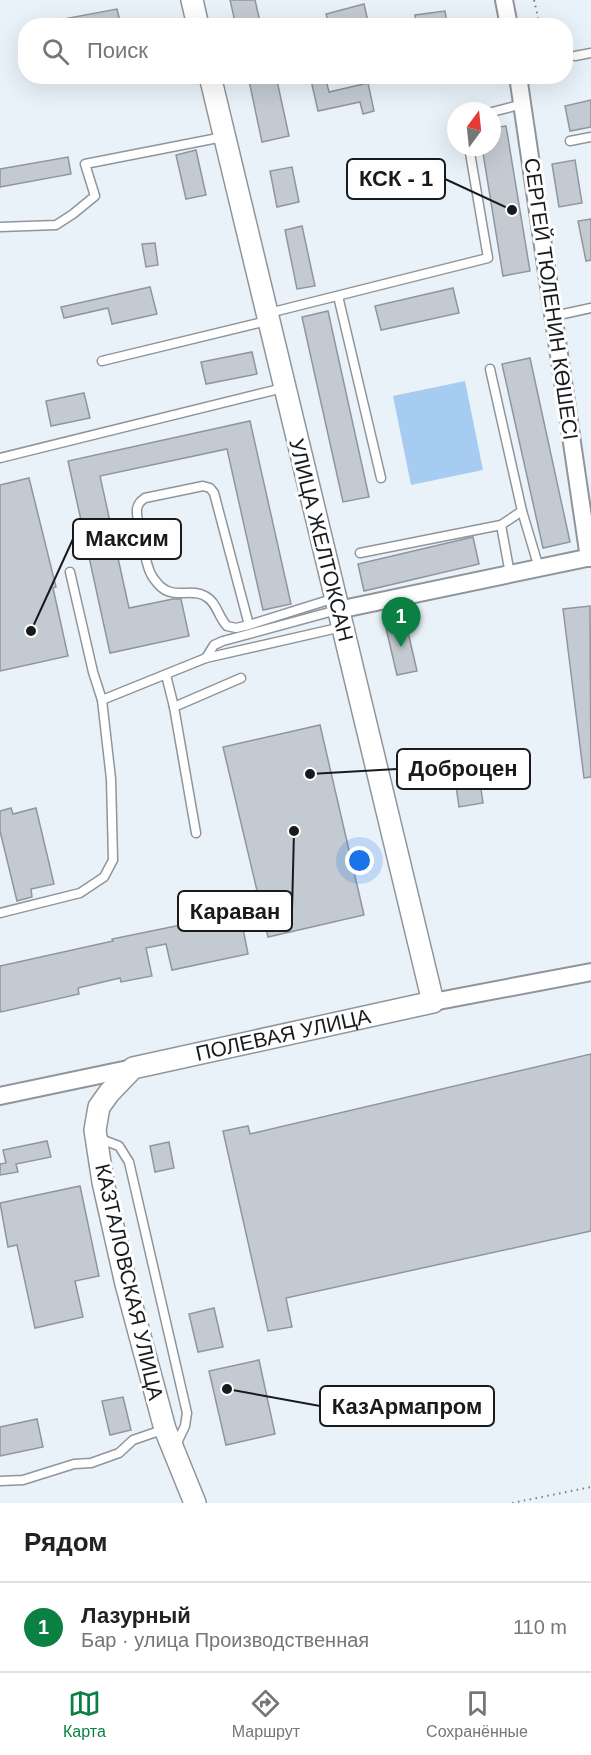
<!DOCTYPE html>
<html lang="ru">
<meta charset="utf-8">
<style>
:root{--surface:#fff;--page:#f2f2f2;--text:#222;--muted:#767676;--line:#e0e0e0;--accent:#0b8043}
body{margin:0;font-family:Helvetica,sans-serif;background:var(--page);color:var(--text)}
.compass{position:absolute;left:447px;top:102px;width:54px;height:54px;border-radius:50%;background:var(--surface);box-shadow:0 6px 24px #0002;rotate:15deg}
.you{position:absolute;left:360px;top:861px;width:21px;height:21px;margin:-15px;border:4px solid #fff;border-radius:50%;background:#1a73e8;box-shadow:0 0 0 9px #1a73e833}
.badge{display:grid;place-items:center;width:39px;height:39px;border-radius:50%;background:var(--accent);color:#fff;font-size:20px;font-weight:700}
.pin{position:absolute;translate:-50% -50px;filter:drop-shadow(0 2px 3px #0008)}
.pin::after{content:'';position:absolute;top:32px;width:21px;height:18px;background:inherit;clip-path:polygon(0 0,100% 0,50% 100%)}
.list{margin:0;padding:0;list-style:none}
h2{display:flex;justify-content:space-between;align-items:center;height:78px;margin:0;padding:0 24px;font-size:26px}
h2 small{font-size:20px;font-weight:400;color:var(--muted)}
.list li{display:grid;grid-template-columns:39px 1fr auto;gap:18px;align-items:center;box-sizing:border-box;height:90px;padding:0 24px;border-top:2px solid var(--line)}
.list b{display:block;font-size:22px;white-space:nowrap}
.list p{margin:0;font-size:20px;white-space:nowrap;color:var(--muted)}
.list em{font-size:20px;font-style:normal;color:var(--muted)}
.icon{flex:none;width:33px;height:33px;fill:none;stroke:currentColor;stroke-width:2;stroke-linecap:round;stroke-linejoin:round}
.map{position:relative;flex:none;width:591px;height:1503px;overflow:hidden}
.search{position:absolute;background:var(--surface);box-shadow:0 6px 24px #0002;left:18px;right:18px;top:18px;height:66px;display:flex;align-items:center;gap:15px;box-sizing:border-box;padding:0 21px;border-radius:24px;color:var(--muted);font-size:22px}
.sheet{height:168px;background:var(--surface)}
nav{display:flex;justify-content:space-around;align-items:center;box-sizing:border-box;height:84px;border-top:2px solid var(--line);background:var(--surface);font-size:16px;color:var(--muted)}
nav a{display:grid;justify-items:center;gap:3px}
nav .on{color:var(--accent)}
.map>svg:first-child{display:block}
</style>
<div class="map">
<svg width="591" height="1503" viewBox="0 0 591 1503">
<rect width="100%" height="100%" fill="#eaf2f9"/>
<path fill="#a7ccf1" d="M 465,381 L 483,470 L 411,485 L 393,396 Z"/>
<g fill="#c3cad1" stroke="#90969d" stroke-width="1.5">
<path d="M 230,0 L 255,0 L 261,26 L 236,26 Z"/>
<path d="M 364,4 L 369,26 L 329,26 L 326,14 Z"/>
<path d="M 117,9 L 121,26 L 58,26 L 58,20 Z"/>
<path d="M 445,11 L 447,23 L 441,24 L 442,26 L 416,26 L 415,15 Z"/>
<path d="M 248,76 L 276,76 L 289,136 L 262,142 Z"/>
<path d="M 310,76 L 325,76 L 329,92 L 368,83 L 374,111 L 363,114 L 360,102 L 318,111 Z"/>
<path d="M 591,100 L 591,127 L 570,131 L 565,106 Z"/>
<path d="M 506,126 L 530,271 L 503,276 L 482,147 L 492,147 L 492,128 Z"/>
<path d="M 196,150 L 206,195 L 186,199 L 176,155 Z"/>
<path d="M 68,157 L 71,174 L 0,187 L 0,169 Z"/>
<path d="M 575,160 L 582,203 L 559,207 L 552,164 Z"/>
<path d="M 292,167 L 299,202 L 277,207 L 270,171 Z"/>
<path d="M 591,219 L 591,260 L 586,261 L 578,221 Z"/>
<path d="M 302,226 L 315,286 L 297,289 L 285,230 Z"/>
<path d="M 155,243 L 158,265 L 146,267 L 142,244 Z"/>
<path d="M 150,287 L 157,314 L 112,324 L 108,308 L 64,318 L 61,307 Z"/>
<path d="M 453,288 L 459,313 L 381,330 L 375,306 Z"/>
<path d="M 328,311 L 369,497 L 343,502 L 302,317 Z"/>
<path d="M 252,352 L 257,374 L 206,384 L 201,362 Z"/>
<path d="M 530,358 L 570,542 L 543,548 L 502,364 Z"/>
<path d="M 84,393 L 90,418 L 51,426 L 46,401 Z"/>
<path d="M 250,421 L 291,604 L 263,610 L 227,449 L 100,476 L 129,608 L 173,599 L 181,599 L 189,636 L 110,653 L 68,461 Z"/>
<path d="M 29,478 L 56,587 L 53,588 L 68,656 L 0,671 L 0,485 Z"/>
<path d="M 473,537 L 479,564 L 364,591 L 358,564 Z"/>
<path d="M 590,606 L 591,777 L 584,778 L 563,609 Z"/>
<path d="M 405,619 L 417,671 L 397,675 L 385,624 Z"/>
<path d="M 320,725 L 364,915 L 268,937 L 223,747 Z"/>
<path d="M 479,775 L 483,803 L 459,807 L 455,779 Z"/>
<path d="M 11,808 L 13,814 L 36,808 L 54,884 L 31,889 L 32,897 L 17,901 L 0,831 L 0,811 Z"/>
<path d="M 240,913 L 248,954 L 172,970 L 166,944 L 146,948 L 152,976 L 121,982 L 120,978 L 78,988 L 79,994 L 1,1012 L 0,1010 L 0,966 L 113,941 L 112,939 Z"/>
<path d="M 591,1054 L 591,1231 L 286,1298 L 292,1327 L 268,1331 L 223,1131 L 248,1126 L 250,1134 Z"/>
<path d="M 47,1141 L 51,1157 L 16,1164 L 18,1172 L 0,1175 L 0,1164 L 6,1163 L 3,1150 Z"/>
<path d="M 169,1142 L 174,1168 L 155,1172 L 150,1146 Z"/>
<path d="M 80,1186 L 99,1276 L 75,1281 L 83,1317 L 35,1328 L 17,1245 L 8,1247 L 0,1203 Z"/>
<path d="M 214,1308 L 223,1347 L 198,1352 L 189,1314 Z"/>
<path d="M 259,1360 L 275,1434 L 226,1445 L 209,1371 Z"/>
<path d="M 123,1397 L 131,1430 L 110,1435 L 102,1401 Z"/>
<path d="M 37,1419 L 43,1447 L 0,1456 L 0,1427 Z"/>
</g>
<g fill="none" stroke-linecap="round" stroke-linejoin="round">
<defs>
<g id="service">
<path d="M 575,56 L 591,53"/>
<path d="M 492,112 L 523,104"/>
<path d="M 570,141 L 591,137"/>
<path d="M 0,227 L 56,225 L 73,214 L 95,196 L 85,164 L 223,137"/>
<path d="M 338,296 L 381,478"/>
<path d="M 269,313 L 488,258 L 469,147"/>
<path d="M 554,316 L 591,308"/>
<path d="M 102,361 L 267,321"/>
<path d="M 490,369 L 522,511 L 501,525"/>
<path d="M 0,458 L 283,388"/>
<path d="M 522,511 L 539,568"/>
<path d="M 360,553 L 501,525 L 510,574"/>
<path d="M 249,625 L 236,628 L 227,626 C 218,617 217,602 205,596 C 191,588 175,599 161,587 C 158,584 152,577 150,572 C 146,563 136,518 137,509 C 138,503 141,501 145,498 L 203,486 L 210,488 L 214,493 L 249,625 L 335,598"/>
<path d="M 206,658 L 214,645 L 223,641 L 337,610"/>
<path d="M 166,675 L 174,707 L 196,833"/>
<path d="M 102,700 L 206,658 L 342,627"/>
<path d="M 174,707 L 241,678"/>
<path d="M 0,913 L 80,893 L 104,877 L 113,860 L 111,779 L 102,700 L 93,672 L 70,572"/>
<path d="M 98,1138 L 119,1146 L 129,1162 L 187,1413 L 185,1426 L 175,1447"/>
<path d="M 0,1481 L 23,1480 L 74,1464 L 91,1463 L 119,1453 L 133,1440 L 165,1429"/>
</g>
<g id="minor">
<path d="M 504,0 L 509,26"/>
<path d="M 518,76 L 589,558"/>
<path d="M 338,610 L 591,557"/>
<path d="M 433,1002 L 591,972"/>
<path d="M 0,1096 L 133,1068"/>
</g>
<g id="tertiary">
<path d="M 192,0 L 198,26"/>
<path id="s1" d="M 195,1503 L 165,1429 L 126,1284 L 103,1182 L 95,1130 L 99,1107 L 109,1093 L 133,1068 L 433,1002 L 210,76"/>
</g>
</defs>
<use href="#service" stroke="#8f959c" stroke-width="11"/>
<use href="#minor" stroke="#8f959c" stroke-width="20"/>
<use href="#tertiary" stroke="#8f959c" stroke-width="24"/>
<g stroke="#787d81" stroke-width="2" stroke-dasharray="1.5 4.5" stroke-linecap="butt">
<path d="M 534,0 L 540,26"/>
<path d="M 501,76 L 503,88"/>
<path d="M 512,1503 L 591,1487"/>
</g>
<use href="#service" stroke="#fff" stroke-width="8"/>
<use href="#minor" stroke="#fff" stroke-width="16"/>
<use href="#tertiary" stroke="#fff" stroke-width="21"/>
</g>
<g text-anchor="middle" stroke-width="6" stroke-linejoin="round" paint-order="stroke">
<g font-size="21" fill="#181b1d" stroke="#fefefe">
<text transform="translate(551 299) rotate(82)" y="7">СЕРГЕЙ ТЮЛЕНИН КӨШЕСІ</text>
<text transform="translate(321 540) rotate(76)" y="7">УЛИЦА ЖЕЛТОКСАН</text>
<text dy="7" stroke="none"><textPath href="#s1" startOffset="616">ПОЛЕВАЯ УЛИЦА</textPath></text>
<text transform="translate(129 1282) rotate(77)" y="7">КАЗТАЛОВСКАЯ УЛИЦА</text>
</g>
</g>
<path fill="none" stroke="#181b1d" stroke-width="2" d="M512 210L445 179M31 631L73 539M310 774L397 769M294 831L292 911M227 1389L320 1406"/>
<g fill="#181b1d" stroke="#fefefe" stroke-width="2">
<circle cx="512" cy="210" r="6"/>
<circle cx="31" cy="631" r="6"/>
<circle cx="310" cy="774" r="6"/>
<circle cx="294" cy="831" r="6"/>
<circle cx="227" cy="1389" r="6"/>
</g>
<g fill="#fefefe" stroke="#181b1d" stroke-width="2">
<rect x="347" y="159" width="98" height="40" rx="6"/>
<rect x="73" y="519" width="108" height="40" rx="6"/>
<rect x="397" y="749" width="133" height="40" rx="6"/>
<rect x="178" y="891" width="114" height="40" rx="6"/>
<rect x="320" y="1386" width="174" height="40" rx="6"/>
</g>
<g font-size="22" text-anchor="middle" font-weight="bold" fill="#181b1d">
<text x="396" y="186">КСК - 1</text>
<text x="127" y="546">Максим</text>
<text x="463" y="776">Доброцен</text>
<text x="235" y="919">Караван</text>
<text x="407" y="1414">КазАрмапром</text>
</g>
</svg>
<svg class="compass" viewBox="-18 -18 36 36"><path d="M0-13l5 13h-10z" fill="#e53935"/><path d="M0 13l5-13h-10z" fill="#767676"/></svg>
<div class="you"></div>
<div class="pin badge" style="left:401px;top:647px">1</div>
<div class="search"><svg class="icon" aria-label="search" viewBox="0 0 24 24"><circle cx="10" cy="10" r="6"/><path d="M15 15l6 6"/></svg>Поиск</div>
</div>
<section class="sheet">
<h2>Рядом<small></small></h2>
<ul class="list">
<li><span class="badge">1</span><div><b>Лазурный</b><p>Бар · улица Производственная</p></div><em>110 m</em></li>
</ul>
</section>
<nav>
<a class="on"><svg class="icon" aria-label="map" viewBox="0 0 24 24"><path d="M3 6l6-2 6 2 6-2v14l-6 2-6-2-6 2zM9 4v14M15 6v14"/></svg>Карта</a>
<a><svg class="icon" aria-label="directions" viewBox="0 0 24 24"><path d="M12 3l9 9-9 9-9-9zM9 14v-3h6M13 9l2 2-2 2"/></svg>Маршрут</a>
<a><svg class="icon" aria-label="saved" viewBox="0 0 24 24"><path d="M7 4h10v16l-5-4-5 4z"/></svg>Сохранённые</a>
</nav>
